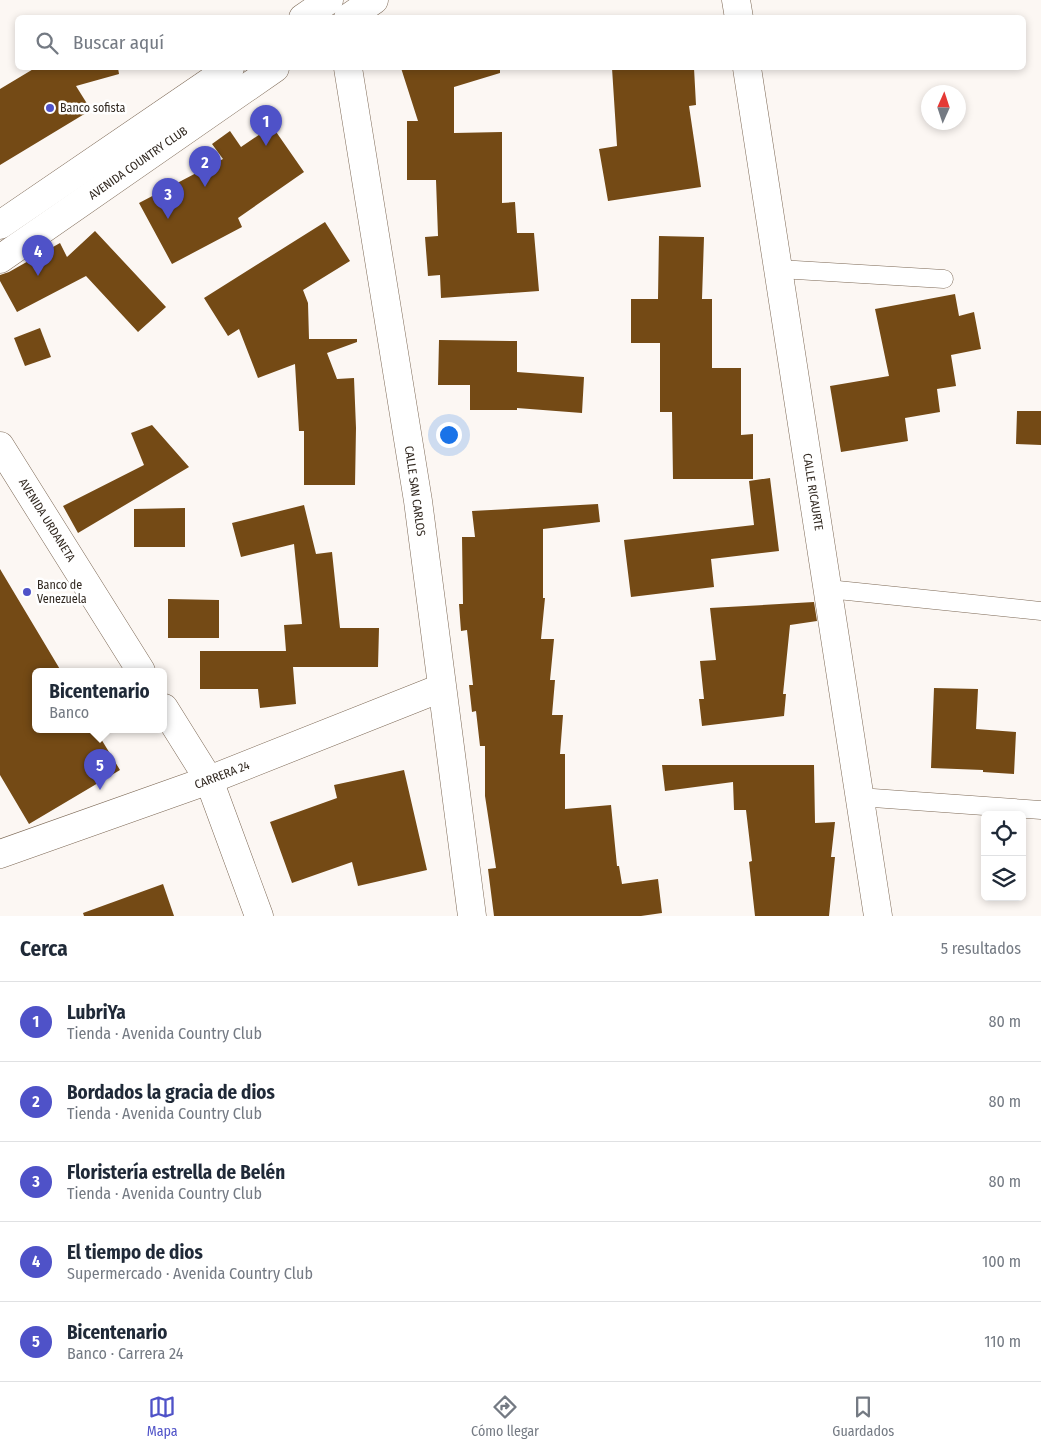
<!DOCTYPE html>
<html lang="es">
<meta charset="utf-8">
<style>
:root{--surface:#fff;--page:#f6f6f7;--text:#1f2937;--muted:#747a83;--line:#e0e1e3;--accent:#4f52c8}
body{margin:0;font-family:"Fira Sans Condensed",sans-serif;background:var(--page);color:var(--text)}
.controls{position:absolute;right:15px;bottom:15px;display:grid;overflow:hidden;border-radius:8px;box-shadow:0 2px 8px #0003}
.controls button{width:45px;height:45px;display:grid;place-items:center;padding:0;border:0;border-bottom:1px solid var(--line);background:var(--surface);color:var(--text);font:25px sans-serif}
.compass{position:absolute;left:921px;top:85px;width:45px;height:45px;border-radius:50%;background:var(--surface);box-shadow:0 2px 8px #0003;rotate:3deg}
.you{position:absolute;left:448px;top:434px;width:18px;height:18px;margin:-12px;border:4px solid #fff;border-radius:50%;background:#1a73e8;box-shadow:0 0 0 8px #1a73e833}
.badge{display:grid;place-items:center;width:32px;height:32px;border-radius:50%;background:var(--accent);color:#fff;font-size:16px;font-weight:700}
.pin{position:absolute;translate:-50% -41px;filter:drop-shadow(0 1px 2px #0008)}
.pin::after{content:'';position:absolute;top:26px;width:18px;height:15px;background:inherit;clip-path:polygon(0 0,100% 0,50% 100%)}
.popup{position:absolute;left:32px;top:668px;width:135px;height:65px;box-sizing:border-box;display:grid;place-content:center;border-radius:8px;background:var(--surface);filter:drop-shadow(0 1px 4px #0005);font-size:16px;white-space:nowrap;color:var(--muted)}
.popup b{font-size:19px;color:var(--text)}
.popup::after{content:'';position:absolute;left:50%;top:100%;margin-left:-10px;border:10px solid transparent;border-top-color:var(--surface)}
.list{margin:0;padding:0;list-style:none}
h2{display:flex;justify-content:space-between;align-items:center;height:65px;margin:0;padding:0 20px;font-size:21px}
h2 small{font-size:16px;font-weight:400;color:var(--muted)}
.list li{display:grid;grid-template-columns:32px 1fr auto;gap:15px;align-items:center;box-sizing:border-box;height:80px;padding:0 20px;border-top:1px solid var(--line)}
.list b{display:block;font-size:19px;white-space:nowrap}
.list p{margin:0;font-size:16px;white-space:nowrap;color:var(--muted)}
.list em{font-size:16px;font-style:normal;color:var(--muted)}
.icon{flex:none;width:28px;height:28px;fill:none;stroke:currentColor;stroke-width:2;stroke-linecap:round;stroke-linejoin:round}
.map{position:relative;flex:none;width:1041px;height:916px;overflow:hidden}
.search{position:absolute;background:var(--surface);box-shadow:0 2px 8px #0003;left:15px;right:15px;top:15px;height:55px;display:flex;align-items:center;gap:12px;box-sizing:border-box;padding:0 18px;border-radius:8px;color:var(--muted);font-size:19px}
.sheet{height:465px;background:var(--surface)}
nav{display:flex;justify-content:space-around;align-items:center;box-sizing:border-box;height:70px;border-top:1px solid var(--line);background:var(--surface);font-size:14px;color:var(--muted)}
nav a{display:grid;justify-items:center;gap:2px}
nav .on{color:var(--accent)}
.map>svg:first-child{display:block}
</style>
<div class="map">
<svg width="1041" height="916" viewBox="0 0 1041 916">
<rect width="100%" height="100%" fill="#fcf7f3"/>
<g fill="#744a15">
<path d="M 35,68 L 118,68 L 119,74 L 76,86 L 91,110 L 0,165 L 0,89 Z"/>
<path d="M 401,68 L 500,68 L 500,73 L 454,87 L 454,133 L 502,132 L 502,203 L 515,202 L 517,233 L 534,233 L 539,291 L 441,298 L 440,275 L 428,276 L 425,237 L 438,236 L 436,180 L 407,180 L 407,121 L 418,121 Z"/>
<path d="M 612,68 L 694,68 L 696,105 L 689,106 L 701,187 L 608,201 L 599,149 L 617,146 Z"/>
<path d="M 272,126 L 304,172 L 238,218 L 242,227 L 172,264 L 139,203 L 223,159 L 212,144 L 230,131 L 241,147 Z"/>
<path d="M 325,222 L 350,261 L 303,290 L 308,303 L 309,339 L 357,339 L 357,342 L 327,353 L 337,379 L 354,378 L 356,428 L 355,485 L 304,485 L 304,431 L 299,431 L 295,364 L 258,378 L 239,329 L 228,336 L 204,298 Z"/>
<path d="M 95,231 L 166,307 L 138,332 L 86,276 L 17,312 L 0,281 L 0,275 L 9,272 L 60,243 L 67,257 Z"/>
<path d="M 659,236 L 704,237 L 702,299 L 712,299 L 712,368 L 741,368 L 741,435 L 753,434 L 753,479 L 673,479 L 672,412 L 660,412 L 660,343 L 631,343 L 631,299 L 658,299 Z"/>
<path d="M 955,294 L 959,316 L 974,312 L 981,349 L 951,355 L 956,386 L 937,389 L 940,412 L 905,418 L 908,441 L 841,452 L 830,386 L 889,376 L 875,309 Z"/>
<path d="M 40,328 L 51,357 L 25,366 L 14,338 Z"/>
<path d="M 439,340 L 517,341 L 517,372 L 584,377 L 582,413 L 517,408 L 517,410 L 470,410 L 470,385 L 438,385 Z"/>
<path d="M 1017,411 L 1041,411 L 1041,445 L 1016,444 Z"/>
<path d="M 152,425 L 189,467 L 78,533 L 63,506 L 144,465 L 131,433 Z"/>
<path d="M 770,478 L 779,551 L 711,559 L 714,587 L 631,597 L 624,540 L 754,525 L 749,481 Z"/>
<path d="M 598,504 L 600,522 L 543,529 L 543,598 L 545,598 L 541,639 L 554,639 L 550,680 L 555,680 L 552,715 L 563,715 L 560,754 L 565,754 L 565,809 L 611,805 L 617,866 L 619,866 L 622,884 L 658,879 L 662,913 L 641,916 L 494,916 L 488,869 L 496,868 L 485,796 L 485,746 L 480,746 L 476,711 L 472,712 L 469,685 L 473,685 L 467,630 L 461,631 L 459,604 L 463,604 L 462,537 L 475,537 L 472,511 Z"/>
<path d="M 304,505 L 316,554 L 332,552 L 340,628 L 379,628 L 378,667 L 293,667 L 296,704 L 260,708 L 258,689 L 200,689 L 200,651 L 286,651 L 284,625 L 302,624 L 294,544 L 241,557 L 232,523 Z"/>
<path d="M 185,508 L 185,547 L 134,547 L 134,509 Z"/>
<path d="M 0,569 L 61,671 L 36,671 L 36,729 L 95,729 L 120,770 L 29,824 L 0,775 Z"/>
<path d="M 168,599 L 219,600 L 219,638 L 168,638 Z"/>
<path d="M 814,602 L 817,621 L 790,625 L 783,694 L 786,694 L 784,716 L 702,726 L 699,699 L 704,699 L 700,661 L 716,660 L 710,608 Z"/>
<path d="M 934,688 L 978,689 L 976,729 L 1016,732 L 1014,774 L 983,772 L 983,770 L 931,768 Z"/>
<path d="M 662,765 L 814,765 L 815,823 L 835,822 L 831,857 L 835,857 L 829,916 L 755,916 L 749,862 L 752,861 L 746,810 L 734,810 L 733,782 L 665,791 Z"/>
<path d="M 404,770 L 427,870 L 358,886 L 352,862 L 292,883 L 270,822 L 337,798 L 334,785 Z"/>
<path d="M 163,884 L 174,916 L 84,916 L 83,913 Z"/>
</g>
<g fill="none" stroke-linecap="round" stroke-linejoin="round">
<defs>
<g id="lane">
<path d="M 779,269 L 944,279"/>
<path d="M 828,589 L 1041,611"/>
<path d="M 859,797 L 1041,810"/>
</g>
<g id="street">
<path d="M 736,0 L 739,18"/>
<path d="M 348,68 L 418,501 L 472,916"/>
<path d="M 747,68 L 878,916"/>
<path d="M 0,446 L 141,671"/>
<path d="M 164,708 L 209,780 L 259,916"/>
<path d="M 0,854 L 209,780 L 441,688"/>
</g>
<g id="secondary">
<path d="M 303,18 L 329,0"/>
<path d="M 348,18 L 374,0"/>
<path d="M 0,225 L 230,68"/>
<path d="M 0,259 L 275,68"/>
</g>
</defs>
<use href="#lane" stroke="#7d6956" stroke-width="19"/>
<use href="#street" stroke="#7d6956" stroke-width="29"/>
<use href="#secondary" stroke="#7d6956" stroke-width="29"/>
<use href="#lane" stroke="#fff" stroke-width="18"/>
<use href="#street" stroke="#fff" stroke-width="28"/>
<use href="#secondary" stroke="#fff" stroke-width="28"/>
</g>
<g fill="#4f52c8" stroke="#fff" stroke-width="2">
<circle cx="50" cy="108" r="5"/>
<circle cx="27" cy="592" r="5"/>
</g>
<g text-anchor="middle" stroke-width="5" stroke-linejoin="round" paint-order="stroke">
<g font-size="12" fill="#312820" stroke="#fff" text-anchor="start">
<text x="60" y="112">Banco sofista</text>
<text x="37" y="589">Banco de<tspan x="37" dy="14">Venezuela</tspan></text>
</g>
<g font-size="12" fill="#312820" stroke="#fff">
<text transform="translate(138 163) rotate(-35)" y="4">AVENIDA COUNTRY CLUB</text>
<text transform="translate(415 491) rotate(82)" y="4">CALLE SAN CARLOS</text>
<text transform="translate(813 492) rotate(81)" y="4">CALLE RICAURTE</text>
<text transform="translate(47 520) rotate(58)" y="4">AVENIDA URDANETA</text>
<text transform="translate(222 775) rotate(-21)" y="4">CARRERA 24</text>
</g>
</g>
</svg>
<div class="controls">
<button><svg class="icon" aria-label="locate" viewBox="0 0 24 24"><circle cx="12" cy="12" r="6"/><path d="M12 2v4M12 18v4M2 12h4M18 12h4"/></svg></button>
<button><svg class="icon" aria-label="layers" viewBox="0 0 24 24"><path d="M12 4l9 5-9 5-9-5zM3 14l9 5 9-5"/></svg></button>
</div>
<svg class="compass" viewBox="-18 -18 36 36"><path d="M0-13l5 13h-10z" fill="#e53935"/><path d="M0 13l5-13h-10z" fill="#747a83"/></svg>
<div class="you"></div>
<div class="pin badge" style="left:266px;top:146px">1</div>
<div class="pin badge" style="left:205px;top:187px">2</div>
<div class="pin badge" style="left:168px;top:219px">3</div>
<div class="pin badge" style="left:38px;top:276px">4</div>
<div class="pin badge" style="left:100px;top:790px">5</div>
<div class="popup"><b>Bicentenario</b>Banco</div>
<div class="search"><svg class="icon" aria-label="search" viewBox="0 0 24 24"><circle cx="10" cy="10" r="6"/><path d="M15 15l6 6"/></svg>Buscar aquí</div>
</div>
<section class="sheet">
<h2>Cerca<small>5 resultados</small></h2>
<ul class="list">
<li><span class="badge">1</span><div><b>LubriYa</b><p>Tienda · Avenida Country Club</p></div><em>80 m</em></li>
<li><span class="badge">2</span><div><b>Bordados la gracia de dios</b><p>Tienda · Avenida Country Club</p></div><em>80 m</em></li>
<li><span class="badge">3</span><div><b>Floristería estrella de Belén</b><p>Tienda · Avenida Country Club</p></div><em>80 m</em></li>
<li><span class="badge">4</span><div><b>El tiempo de dios</b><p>Supermercado · Avenida Country Club</p></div><em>100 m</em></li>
<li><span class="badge">5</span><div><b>Bicentenario</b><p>Banco · Carrera 24</p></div><em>110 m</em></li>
</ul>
</section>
<nav>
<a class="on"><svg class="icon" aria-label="map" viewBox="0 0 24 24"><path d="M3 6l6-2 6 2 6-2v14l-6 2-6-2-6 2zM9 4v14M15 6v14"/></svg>Mapa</a>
<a><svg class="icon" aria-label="directions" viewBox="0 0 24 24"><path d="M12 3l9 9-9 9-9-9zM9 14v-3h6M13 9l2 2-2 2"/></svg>Cómo llegar</a>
<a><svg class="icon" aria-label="saved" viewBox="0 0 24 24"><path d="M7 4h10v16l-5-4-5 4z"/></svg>Guardados</a>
</nav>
